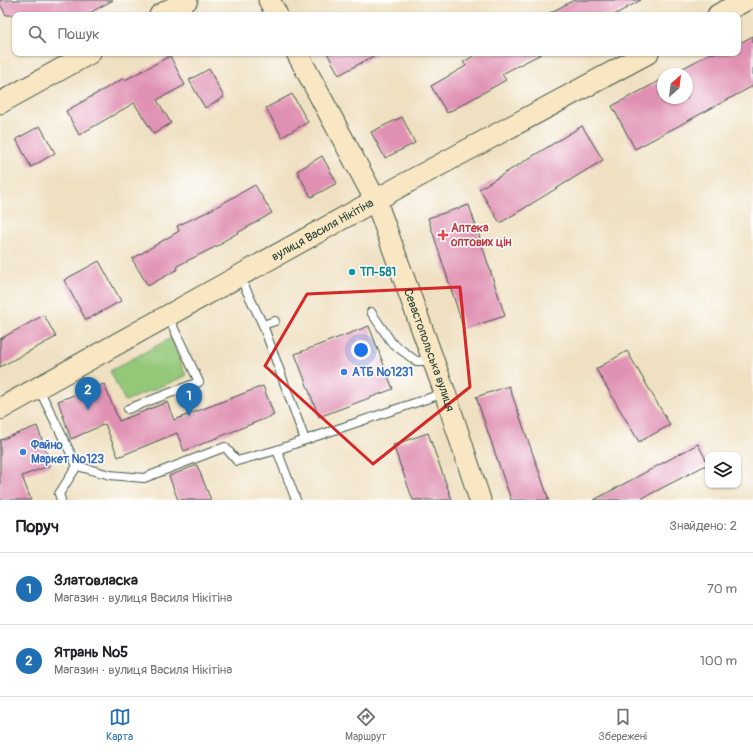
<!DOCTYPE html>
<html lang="uk">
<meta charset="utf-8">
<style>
:root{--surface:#fff;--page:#f6f6f6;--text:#202124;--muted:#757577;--line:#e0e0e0;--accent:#1f6fb2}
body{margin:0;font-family:Pangolin,sans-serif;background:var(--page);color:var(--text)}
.controls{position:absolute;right:12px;bottom:12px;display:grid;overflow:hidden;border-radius:8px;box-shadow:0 1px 3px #0004}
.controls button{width:36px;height:36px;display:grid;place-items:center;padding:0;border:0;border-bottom:1px solid var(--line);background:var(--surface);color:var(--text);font:20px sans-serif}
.compass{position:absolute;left:657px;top:68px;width:36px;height:36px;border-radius:50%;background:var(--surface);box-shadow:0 1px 3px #0004;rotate:28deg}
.you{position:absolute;left:361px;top:350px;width:14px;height:14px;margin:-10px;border:3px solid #fff;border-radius:50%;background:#1a73e8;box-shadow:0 0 0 6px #1a73e833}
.badge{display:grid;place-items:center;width:26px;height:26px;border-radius:50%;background:var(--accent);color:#fff;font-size:13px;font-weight:700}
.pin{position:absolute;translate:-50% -33px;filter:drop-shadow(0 1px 2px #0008)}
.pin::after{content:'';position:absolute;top:21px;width:14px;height:12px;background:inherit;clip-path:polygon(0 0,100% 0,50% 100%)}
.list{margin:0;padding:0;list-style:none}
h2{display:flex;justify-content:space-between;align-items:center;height:52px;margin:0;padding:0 16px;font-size:17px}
h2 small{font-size:13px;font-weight:400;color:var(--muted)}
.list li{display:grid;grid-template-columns:26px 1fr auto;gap:12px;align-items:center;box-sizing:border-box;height:72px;padding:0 16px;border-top:1px solid var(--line)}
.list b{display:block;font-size:15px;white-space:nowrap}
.list p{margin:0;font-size:13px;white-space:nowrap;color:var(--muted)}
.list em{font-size:13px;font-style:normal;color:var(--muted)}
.icon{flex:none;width:22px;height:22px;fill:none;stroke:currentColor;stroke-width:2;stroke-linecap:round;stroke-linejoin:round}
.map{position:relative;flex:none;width:753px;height:500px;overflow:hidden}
.search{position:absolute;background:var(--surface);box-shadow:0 1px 3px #0004;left:12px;right:12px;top:12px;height:44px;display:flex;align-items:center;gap:10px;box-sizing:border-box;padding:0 14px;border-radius:8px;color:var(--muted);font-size:15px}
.sheet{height:196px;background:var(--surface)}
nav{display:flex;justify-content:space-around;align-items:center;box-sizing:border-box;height:56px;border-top:1px solid var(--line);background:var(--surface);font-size:11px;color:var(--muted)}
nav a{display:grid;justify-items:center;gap:2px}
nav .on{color:var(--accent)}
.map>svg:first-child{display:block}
</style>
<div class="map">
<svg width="753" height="500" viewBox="0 0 753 500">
<rect width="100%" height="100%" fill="#fff"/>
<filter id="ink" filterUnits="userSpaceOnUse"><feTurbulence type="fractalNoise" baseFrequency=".025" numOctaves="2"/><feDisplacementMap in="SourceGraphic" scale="8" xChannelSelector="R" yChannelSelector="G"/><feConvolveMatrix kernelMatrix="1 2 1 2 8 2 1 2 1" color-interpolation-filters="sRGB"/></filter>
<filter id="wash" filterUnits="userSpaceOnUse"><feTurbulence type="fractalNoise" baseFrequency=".012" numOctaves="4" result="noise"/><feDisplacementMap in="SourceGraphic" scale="16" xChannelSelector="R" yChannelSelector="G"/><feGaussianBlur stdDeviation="0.9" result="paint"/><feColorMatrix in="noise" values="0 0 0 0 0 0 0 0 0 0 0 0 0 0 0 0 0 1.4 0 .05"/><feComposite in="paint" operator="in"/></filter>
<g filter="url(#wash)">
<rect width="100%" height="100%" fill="#efe0c1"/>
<path fill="#94c879" stroke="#5a8256" d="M 171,338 L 186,376 L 125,401 L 110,371 Z"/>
<g id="blocks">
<g fill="#e091b3">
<path d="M 0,0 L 113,0 L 86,15 L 6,15 L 0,4 Z"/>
<path d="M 574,0 L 641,0 L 614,15 L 546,15 Z"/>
<path d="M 753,36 L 753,86 L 635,149 L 612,106 L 663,79 L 663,98 L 687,98 L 687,74 L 672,74 L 711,53 L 738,53 L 738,44 Z"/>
<path d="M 327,53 L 379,53 L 339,75 Z"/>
<path d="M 479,53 L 543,53 L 502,74 L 506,80 L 447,113 L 431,86 L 466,66 L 463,62 Z"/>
<path d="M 170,56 L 185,85 L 157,100 L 171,123 L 154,134 L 134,103 L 79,135 L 66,111 L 124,78 L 125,80 Z"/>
<path d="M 209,69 L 224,97 L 205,108 L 189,80 Z"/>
<path d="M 292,94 L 308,122 L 282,137 L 266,108 Z"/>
<path d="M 402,117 L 415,143 L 385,158 L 371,132 Z"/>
<path d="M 40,126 L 55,153 L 31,167 L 16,139 Z"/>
<path d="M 582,126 L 603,160 L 500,223 L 479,189 Z"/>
<path d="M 322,156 L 337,183 L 311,197 L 297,171 Z"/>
<path d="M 255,185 L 272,213 L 222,242 L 223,243 L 177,266 L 178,269 L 148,286 L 132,259 L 179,231 L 177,226 L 207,212 Z"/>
<path d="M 469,205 L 505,316 L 464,329 L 428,218 Z"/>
<path d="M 99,261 L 121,301 L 86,320 L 64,280 Z"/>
<path d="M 44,315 L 56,337 L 0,367 L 0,339 Z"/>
<path d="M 369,326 L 393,389 L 319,417 L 295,354 Z"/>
<path d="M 627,351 L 670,425 L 639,442 L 596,369 Z"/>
<path d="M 104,384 L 119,421 L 167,402 L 174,420 L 263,386 L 274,415 L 184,451 L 177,433 L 118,457 L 105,424 L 71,439 L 58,401 Z"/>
<path d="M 509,386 L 549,500 L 511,500 L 476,397 Z"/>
<path d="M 37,426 L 51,465 L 22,476 L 31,500 L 0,500 L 0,440 Z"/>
<path d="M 428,433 L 452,500 L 413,500 L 393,445 Z"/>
<path d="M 698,444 L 708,464 L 639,500 L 594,500 Z"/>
<path d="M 197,465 L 211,500 L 178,500 L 169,476 Z"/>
</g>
</g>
</g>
<g filter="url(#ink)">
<use href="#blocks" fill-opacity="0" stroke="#3e5549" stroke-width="1"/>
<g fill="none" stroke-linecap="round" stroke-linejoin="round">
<defs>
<g id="lane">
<path d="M 240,277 L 263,325 L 305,440 L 277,450"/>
<path d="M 371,312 L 392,343 L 416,361 L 432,361"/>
<path d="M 263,325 L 275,321"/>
<path d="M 39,389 L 77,466 L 59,494 L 61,500"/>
<path d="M 128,409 L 199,382 L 168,316"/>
<path d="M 305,440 L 444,393"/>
<path d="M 77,466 L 110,475 L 144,478 L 225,447 L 237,461 L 277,450 L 296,500"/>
</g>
<g id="secondary">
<path d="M 269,0 L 277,15"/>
<path d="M 160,15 L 187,0"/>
<path d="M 718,15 L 746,0"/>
<path id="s1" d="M 297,53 L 376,201 L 445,393 L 480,500"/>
<path d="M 0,103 L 90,53"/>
<path id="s2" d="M 0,409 L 408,182 L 648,53"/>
</g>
</defs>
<use href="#lane" stroke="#3e5549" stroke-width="10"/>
<use href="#secondary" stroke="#3e5549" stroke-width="23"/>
<use href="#lane" stroke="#fff" stroke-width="8"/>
<use href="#secondary" stroke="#f9e7c3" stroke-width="21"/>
</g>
</g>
<path fill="none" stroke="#d62828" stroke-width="3" stroke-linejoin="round" d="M 460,287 L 470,387 L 373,464 L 265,366 L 307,294 Z"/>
<path fill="#e0444e" stroke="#fff" stroke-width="1.5" d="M441 229h4v4h4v4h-4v4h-4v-4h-4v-4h4z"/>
<circle fill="#0f9aa8" stroke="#fff" stroke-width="1.5" cx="352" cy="272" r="4"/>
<g fill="#3f7fe0" stroke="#fff" stroke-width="1.5">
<circle cx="344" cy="372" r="4"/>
<circle cx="23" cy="452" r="4"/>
</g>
<g text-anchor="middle" stroke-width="3" stroke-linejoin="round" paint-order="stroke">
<g font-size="12" font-weight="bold" fill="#be3a42" stroke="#fff" text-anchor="start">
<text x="451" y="232">Аптека<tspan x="451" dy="14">оптових цін</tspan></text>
</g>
<g font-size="12" fill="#1f3d34" stroke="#fff">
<text dy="4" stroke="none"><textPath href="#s2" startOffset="369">вулиця Василя Нікітіна</textPath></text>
<text dy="4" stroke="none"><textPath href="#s1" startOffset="326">Севастопольська вулиця</textPath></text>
</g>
<g font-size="12" font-weight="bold" fill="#0d838f" stroke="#fff" text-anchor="start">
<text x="360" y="276">ТП-581</text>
</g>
<g font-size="12" font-weight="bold" fill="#366cbe" stroke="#fff" text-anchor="start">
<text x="352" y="376">АТБ №1231</text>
<text x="31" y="449">Файно<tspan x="31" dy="14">Маркет №123</tspan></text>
</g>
</g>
</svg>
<div class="controls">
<button><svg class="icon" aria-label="layers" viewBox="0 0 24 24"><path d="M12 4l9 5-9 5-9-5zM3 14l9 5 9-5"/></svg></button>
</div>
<svg class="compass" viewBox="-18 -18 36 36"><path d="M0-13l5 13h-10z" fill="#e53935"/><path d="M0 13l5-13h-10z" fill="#757577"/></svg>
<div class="you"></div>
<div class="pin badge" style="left:189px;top:416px">1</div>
<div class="pin badge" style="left:88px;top:410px">2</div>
<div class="search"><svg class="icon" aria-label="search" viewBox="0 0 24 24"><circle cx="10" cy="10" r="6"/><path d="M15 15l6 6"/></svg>Пошук</div>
</div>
<section class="sheet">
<h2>Поруч<small>Знайдено: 2</small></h2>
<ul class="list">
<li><span class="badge">1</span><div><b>Златовласка</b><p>Магазин · вулиця Василя Нікітіна</p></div><em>70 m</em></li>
<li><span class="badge">2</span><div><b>Ятрань №5</b><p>Магазин · вулиця Василя Нікітіна</p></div><em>100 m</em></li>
</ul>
</section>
<nav>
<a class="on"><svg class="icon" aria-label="map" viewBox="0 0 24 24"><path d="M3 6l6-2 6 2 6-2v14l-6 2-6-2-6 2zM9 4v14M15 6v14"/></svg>Карта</a>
<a><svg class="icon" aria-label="directions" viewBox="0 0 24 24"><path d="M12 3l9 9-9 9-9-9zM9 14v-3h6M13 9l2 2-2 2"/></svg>Маршрут</a>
<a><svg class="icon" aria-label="saved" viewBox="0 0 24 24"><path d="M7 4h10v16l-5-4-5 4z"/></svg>Збережені</a>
</nav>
